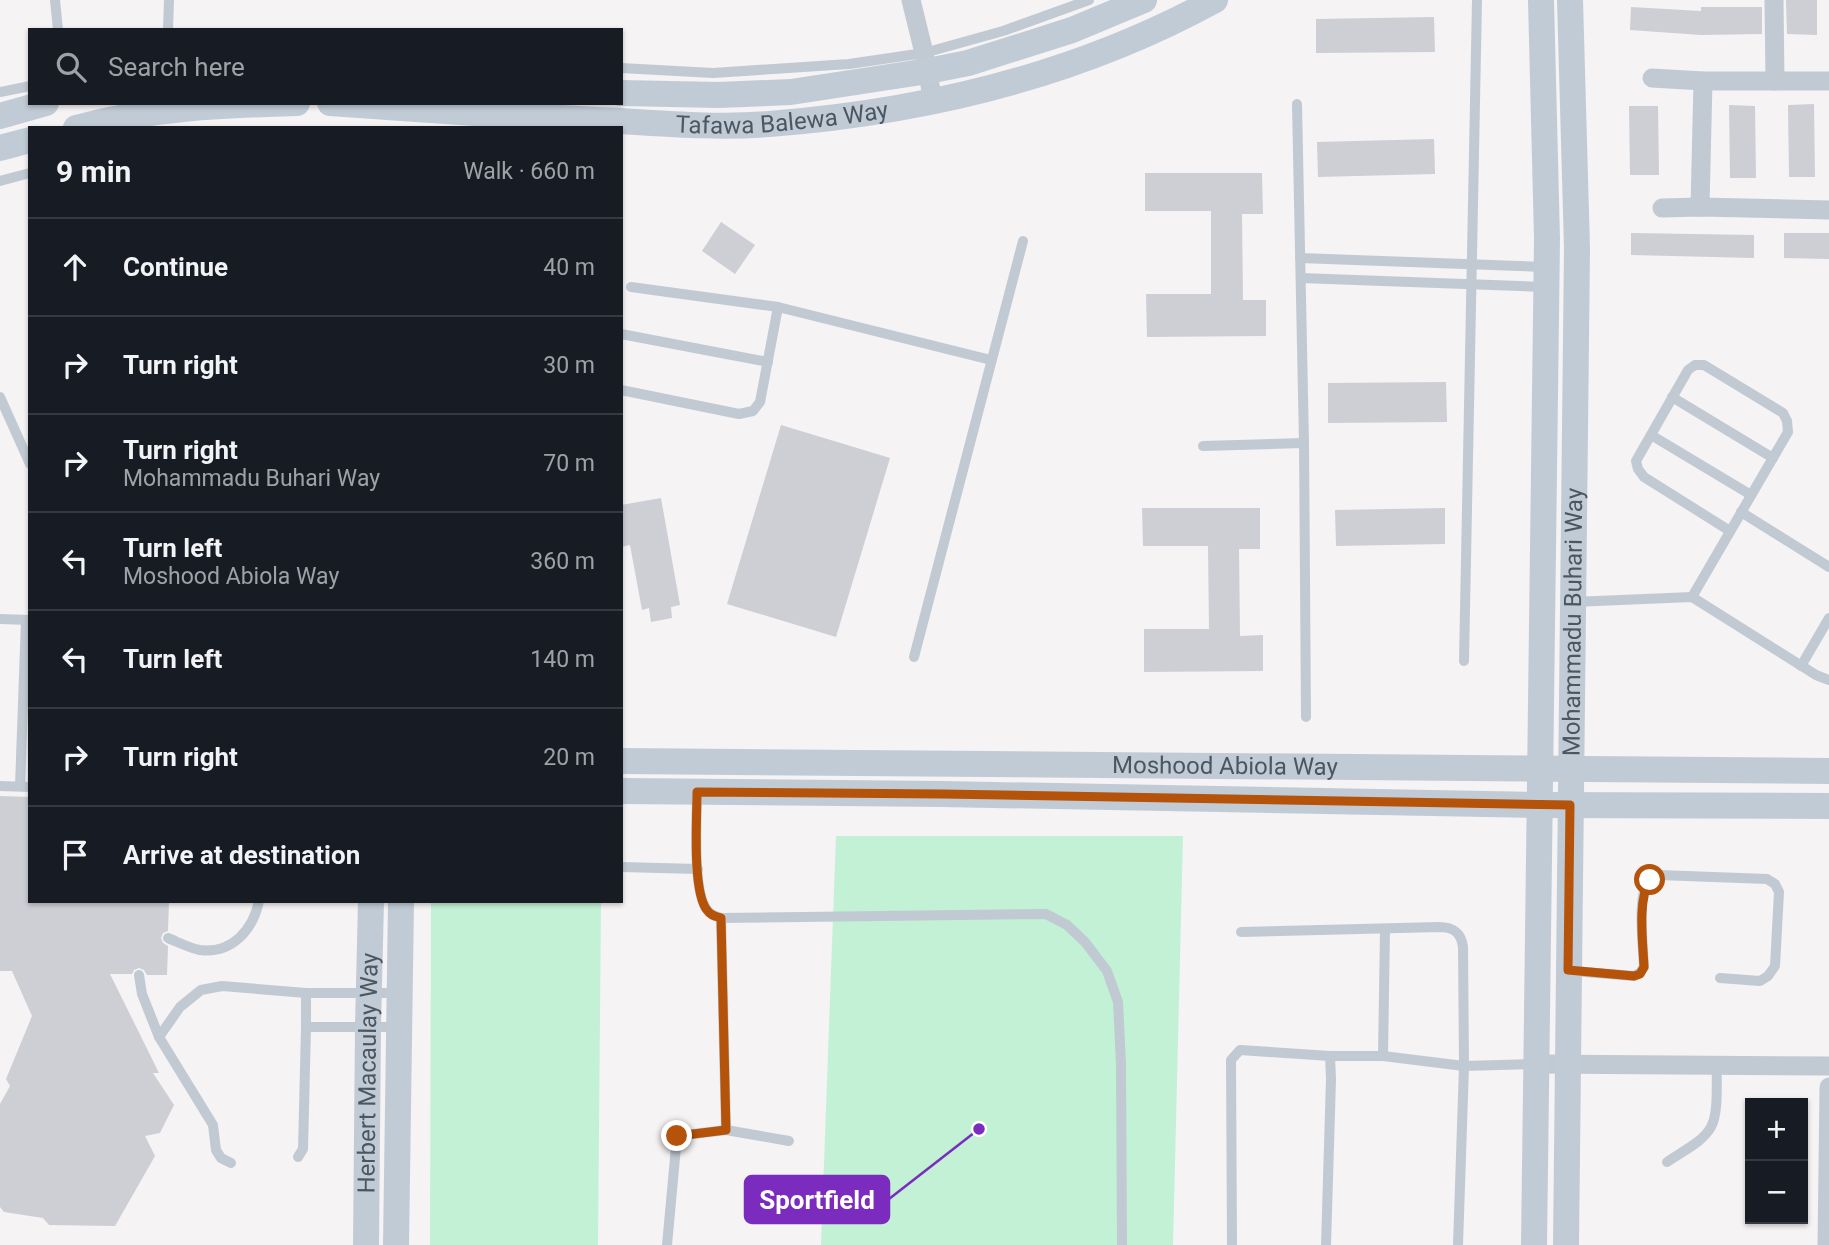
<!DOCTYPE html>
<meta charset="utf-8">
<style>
:root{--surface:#171b24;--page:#242831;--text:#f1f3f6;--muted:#9ea1a6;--line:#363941}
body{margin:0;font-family:Roboto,sans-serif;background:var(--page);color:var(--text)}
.controls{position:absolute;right:21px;bottom:21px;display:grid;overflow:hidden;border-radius:0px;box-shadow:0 2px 5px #0004}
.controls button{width:63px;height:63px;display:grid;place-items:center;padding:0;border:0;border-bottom:2px solid var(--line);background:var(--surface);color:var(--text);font:35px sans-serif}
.stop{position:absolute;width:21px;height:21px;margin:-16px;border:5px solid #b45309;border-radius:50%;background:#fff}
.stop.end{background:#b45309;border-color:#fff;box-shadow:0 2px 7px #0008}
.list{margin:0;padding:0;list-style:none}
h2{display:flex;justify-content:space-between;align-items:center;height:91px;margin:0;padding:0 28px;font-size:30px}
h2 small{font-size:23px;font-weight:400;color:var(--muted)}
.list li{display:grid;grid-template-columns:46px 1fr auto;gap:21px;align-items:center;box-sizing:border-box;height:98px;padding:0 28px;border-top:2px solid var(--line)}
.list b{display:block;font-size:26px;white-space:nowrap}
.list p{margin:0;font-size:23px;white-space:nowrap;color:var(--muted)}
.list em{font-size:23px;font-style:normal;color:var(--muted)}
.icon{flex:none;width:38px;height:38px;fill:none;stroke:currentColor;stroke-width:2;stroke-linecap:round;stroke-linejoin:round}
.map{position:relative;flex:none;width:1829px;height:1245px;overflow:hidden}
.search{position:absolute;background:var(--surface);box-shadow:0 2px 5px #0004;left:28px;top:28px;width:595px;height:77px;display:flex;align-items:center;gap:18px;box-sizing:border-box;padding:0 24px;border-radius:0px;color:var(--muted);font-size:26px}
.panel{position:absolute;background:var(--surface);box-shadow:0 2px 5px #0004;left:28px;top:126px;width:595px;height:777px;border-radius:0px}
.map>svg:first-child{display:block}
</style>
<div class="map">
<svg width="1829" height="1245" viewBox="0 0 1829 1245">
<rect width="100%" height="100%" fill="#f5f3f3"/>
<g fill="#c3f1d5">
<path d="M 836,836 L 1183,836 L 1173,1245 L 821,1245 Z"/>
<path d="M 431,901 L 601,901 L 598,1245 L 430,1245 Z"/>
</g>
<g fill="#cdcfd5">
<path d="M 1786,0 L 1817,0 L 1817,35 L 1787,34 Z"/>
<path d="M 1631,7 L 1701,11 L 1701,7 L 1762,7 L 1762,34 L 1701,35 L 1630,30 Z"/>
<path d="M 1434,17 L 1435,52 L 1316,53 L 1316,19 Z"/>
<path d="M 1814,104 L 1815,177 L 1789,177 L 1788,105 Z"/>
<path d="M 1729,105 L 1755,106 L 1756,178 L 1730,178 Z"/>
<path d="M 1629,106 L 1658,106 L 1659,175 L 1630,175 Z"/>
<path d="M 1434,139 L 1435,174 L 1318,177 L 1317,142 Z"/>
<path d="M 1145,173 L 1262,173 L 1263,214 L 1242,214 L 1243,300 L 1266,300 L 1266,336 L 1147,337 L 1146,294 L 1211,294 L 1211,211 L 1145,211 Z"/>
<path d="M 721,222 L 755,245 L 735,274 L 702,251 Z"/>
<path d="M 1631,233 L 1754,235 L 1754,258 L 1631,255 Z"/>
<path d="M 1784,233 L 1829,233 L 1829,259 L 1784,258 Z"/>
<path d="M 1446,382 L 1447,422 L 1328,423 L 1328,383 Z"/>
<path d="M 781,425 L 890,458 L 836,637 L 727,604 Z"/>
<path d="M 661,498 L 680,605 L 671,607 L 672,618 L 651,622 L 649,608 L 642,610 L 630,545 L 621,547 L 621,505 Z"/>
<path d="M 1142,508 L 1260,508 L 1260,549 L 1239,549 L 1240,636 L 1263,635 L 1263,671 L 1144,672 L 1144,629 L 1209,629 L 1208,546 L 1143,546 Z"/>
<path d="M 1445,508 L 1445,544 L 1336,546 L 1335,510 Z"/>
<path d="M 0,796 L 30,797 L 30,901 L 169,901 L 168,931 L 163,933 L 161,938 L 163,943 L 168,946 L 167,975 L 147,975 L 144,970 L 139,968 L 134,970 L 132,974 L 110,974 L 159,1073 L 153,1073 L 174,1105 L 160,1133 L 145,1136 L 155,1156 L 115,1226 L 49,1225 L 43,1218 L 4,1212 L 0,1207 L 0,1104 L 10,1086 L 6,1079 L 32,1016 L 12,971 L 0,971 Z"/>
</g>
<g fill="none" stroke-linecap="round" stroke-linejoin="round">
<g stroke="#c1cad2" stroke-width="10">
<path d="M 55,0 L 58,30"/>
<path d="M 168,30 L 169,0"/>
<path d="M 621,68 L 713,73 L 849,64 L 924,53 L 1003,31 L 1089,0"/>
<path d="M 0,92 L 30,86"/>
<path d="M 1297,104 L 1304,443 L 1306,717"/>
<path d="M 0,181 L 30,173"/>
<path d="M 1300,258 L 1546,267"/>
<path d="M 1301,278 L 1545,287"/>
<path d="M 631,287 L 778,307 L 991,360"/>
<path d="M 621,334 L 768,362"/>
<path d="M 621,390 L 739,414 L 753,411 L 760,402 L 778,307"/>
<path d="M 0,397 L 30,464"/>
<path d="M 1672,397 L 1773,458"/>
<path d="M 1651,435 L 1751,495"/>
<path d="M 1203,446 L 1304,443"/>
<path d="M 1741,512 L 1829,567"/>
<path d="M 1692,597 L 1788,432 L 1787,421 L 1783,413 L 1704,365 L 1695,365 L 1688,370 L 1636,461 L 1638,469 L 1644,477 L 1730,531"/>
<path d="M 1573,602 L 1692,597 L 1816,675 L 1829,680"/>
<path d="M 0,619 L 29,620"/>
<path d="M 914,657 L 1023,241"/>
<path d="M 1464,661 L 1477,0"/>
<path d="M 1801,666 L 1829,618"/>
<path d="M 0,786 L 30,787"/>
<path d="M 20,786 L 26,620"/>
<path d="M 697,792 C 697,819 692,890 707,910 C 711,915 715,916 721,918 L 1046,914 L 1067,925 L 1085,942 L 1107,971 L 1118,1002 L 1121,1064 L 1122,1245"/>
<path d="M 621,867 L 698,869"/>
<path d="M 721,918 L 726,1130"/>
<path d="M 1241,932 L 1439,927 C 1453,927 1461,932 1463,947 L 1464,1066 L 1458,1245"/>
<path d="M 168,938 C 178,942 189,948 200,950 C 232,954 253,930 259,901"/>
<path d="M 1572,971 L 1634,976 L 1640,973 L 1644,967 C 1643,948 1638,901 1646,886 C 1649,880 1653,878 1659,875 L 1767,879 L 1775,884 L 1779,892 L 1775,966 L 1768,976 L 1760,981 L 1720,978"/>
<path d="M 139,975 L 142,994 L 159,1037"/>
<path d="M 306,1027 L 306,993 L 399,993"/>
<path d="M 1383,1056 L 1385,929"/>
<path d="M 298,1157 L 303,1149 L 306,1027 L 398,1027"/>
<path d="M 1667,1162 C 1681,1152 1703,1142 1711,1127 C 1719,1112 1716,1083 1717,1066"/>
<path d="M 231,1163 L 221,1158 L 216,1150 L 213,1125 L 159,1037 L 180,1007 L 201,990 L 222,986 L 306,993"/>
<path d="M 667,1245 L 677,1136 L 726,1130 L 789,1141"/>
<path d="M 1232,1245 L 1231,1060 L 1240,1050 L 1330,1056"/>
<path d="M 1326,1245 L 1331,1079 L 1330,1056 L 1383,1056 L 1464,1066 L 1535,1064"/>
</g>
<g stroke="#c1cad2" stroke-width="19">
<path d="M 911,0 L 924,53 L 933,101"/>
<path d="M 1774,0 L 1775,81"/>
<path d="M 1652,78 L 1703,81 L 1829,81"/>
<path d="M 1700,207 L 1703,81"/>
<path d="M 1662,208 L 1700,207 L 1829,210"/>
<path d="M 1536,1064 L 1829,1066"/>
<path d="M 1827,1245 L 1829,1087"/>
</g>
<g stroke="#c1cbd6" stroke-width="26">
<path d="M 621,93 L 719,95 L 791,92 L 928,71 L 968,63 L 1072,30 L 1144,0"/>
<path id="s1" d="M 330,103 C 427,110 524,117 621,121 C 670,124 720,128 769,124 C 924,112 1078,75 1215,0"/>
<path d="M 0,116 L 46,103"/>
<path d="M 76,128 C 150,108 221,105 297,103"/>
<path d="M 0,148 L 30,140"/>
<path id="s2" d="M 621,761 L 1829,771"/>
<path d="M 621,791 L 942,794 L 1539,805 L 1829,806"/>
<path id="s3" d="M 366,1245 L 368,1026 L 371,901"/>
<path d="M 396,1245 L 401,901"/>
<path d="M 1534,1245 L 1547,239 L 1541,0"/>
<path id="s4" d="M 1566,1245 L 1577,248 L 1570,0"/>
</g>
</g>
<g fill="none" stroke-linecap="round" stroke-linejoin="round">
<path stroke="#b45309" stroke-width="9" d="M 677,1136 L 726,1130 L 721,918 C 715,916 711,916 707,910 C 692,891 697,818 697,792 L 942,794 L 1570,805 L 1568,970 L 1634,976 L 1640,974 L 1644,967 C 1643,943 1637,900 1650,880"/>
</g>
<g text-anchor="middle" stroke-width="5" stroke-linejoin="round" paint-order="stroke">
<g font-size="24" fill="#4a5661" stroke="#fff">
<text dy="8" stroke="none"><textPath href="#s1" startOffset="453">Tafawa Balewa Way</textPath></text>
<text dy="8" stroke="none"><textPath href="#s4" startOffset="623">Mohammadu Buhari Way</textPath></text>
<text dy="8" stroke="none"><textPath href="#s2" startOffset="604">Moshood Abiola Way</textPath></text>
<text dy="8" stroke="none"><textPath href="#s3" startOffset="172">Herbert Macaulay Way</textPath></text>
</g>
</g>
<path fill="none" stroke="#7b2cbf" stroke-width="2.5" d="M979 1129L889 1199"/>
<circle fill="#7b2cbf" stroke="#fff" stroke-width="2.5" cx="979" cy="1129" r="7"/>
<rect fill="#7b2cbf" stroke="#7b2cbf" stroke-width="2.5" x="745" y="1176" width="144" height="47" rx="7"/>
<g font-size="26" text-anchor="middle" font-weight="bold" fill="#fff">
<text x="817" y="1209">Sportfield</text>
</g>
</svg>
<div class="controls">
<button>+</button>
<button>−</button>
</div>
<div class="stop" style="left:1650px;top:880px"></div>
<div class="stop end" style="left:677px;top:1136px"></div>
<div class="search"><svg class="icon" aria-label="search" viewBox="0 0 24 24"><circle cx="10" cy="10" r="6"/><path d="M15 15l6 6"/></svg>Search here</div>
<section class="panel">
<h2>9 min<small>Walk · 660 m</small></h2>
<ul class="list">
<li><svg class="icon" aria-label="ahead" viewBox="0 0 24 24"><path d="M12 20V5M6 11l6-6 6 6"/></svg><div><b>Continue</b></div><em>40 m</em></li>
<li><svg class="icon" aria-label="right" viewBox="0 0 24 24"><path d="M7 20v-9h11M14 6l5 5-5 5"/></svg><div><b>Turn right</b></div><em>30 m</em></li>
<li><svg class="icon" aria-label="right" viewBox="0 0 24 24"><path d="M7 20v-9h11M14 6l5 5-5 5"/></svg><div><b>Turn right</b><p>Mohammadu Buhari Way</p></div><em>70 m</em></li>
<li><svg class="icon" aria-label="left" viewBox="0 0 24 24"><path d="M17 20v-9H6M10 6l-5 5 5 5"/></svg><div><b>Turn left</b><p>Moshood Abiola Way</p></div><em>360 m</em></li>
<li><svg class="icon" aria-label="left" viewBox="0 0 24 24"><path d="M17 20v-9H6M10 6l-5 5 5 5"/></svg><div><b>Turn left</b></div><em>140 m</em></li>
<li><svg class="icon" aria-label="right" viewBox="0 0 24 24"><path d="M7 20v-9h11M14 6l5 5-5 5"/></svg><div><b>Turn right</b></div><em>20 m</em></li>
<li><svg class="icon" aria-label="arrive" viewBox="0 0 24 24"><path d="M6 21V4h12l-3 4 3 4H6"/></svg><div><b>Arrive at destination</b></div></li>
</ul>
</section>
</div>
